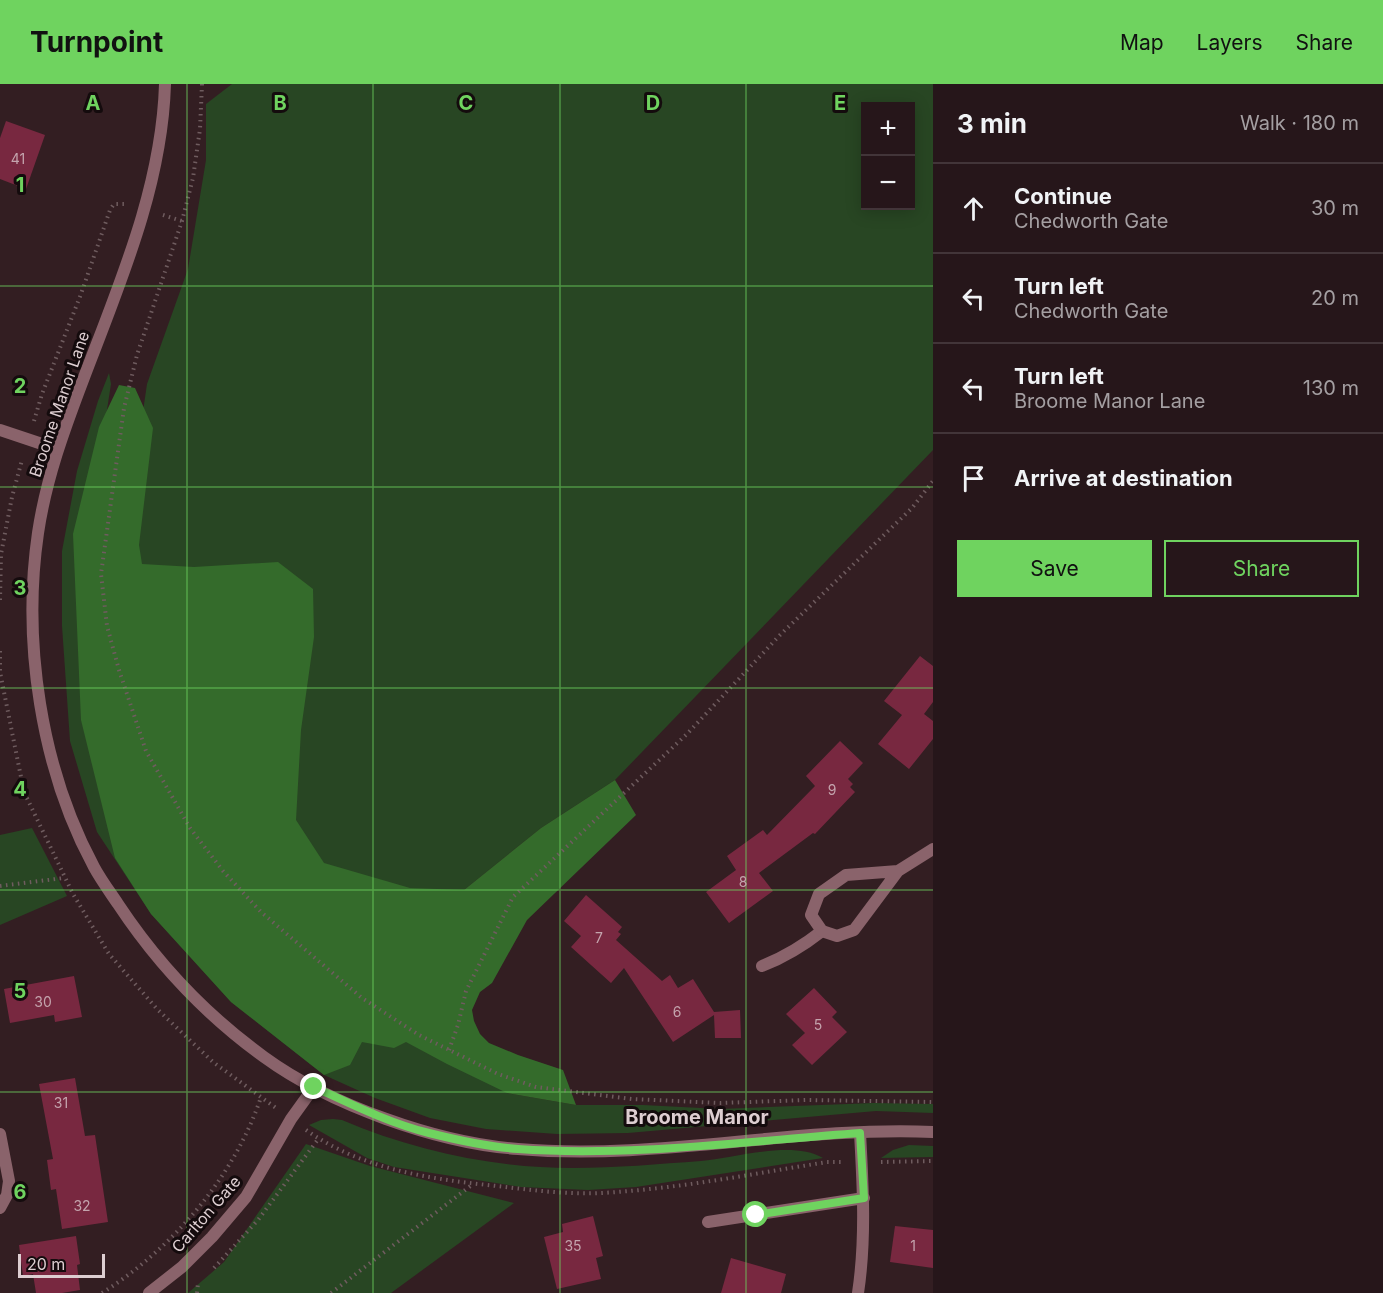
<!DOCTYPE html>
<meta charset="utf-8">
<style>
:root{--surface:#26161a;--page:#322327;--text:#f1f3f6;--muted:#a49fa2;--line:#423539;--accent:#6fd35f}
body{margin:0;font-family:Inter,sans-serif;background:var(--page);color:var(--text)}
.controls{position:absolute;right:18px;top:18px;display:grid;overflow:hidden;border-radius:0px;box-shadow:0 3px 15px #0003}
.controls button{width:54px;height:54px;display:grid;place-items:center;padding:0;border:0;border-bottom:2px solid var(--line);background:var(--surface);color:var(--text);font:30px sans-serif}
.scale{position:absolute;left:18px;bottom:15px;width:87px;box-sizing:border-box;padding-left:6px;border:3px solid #ddced1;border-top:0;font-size:16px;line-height:21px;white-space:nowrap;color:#ddced1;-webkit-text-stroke:4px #140b0d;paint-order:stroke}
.stop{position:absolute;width:18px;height:18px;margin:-14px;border:4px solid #6fd35f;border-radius:50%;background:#fff}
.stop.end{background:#6fd35f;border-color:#fff;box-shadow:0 2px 6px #0008}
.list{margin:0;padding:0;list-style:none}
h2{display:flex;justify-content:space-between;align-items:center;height:78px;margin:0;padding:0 24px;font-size:26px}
h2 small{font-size:20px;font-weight:400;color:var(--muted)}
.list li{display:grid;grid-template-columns:39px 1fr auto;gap:18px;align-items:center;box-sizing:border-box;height:90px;padding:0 24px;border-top:2px solid var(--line)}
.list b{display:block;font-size:22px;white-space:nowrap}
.list p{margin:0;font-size:20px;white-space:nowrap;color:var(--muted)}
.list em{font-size:20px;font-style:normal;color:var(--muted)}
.actions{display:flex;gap:12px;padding:18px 24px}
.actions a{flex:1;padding:14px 0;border:2px solid var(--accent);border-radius:0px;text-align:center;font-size:21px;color:var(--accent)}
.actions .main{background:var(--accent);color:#111}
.icon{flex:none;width:33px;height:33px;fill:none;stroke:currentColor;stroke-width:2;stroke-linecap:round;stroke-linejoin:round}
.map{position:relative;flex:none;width:933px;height:1209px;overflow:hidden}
header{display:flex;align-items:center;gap:36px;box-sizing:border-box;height:84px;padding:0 30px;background:var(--accent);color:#111}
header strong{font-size:28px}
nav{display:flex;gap:33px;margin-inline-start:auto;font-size:21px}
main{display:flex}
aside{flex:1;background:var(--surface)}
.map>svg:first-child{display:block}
</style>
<header>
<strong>Turnpoint</strong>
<nav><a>Map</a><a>Layers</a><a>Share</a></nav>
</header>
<main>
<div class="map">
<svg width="933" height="1209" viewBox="0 0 933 1209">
<rect width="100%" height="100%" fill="#331e22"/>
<g fill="#284623" fill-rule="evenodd">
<path d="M 232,0 L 933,0 L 933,366 L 615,696 L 541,744 L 464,806 L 390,906 L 120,485 L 147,300 L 188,185 L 206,76 L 206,20 ZM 866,22 L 910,22 L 910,122 L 866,122 Z"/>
<path d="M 109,289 L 111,300 L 91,429 L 91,525 L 507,1009 L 576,1021 L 643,1021 L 720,1025 L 874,1019 L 933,1020 L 933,1029 L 876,1027 L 628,1049 L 557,1050 L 486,1045 L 430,1034 L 375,1014 L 324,991 L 231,918 L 151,830 L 97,748 L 70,657 L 62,542 L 62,467 L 77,387 L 98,317 Z"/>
<path d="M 32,744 L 67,812 L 0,841 L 0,751 Z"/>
<path d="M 333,1035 L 342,1036 C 415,1067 494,1084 573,1084 C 616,1084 659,1080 701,1077 C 735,1074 792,1056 823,1074 L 636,1103 L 588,1106 L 521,1103 L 394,1083 L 367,1074 L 309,1041 L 321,1036 Z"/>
<path d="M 306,1060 L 370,1082 L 514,1119 L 391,1209 L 188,1209 L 224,1178 Z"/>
<path d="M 909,1061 L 933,1062 L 933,1073 L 881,1074 L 893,1066 Z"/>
</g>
<path fill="#346b2b" d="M 119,301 L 135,304 L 153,344 L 139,461 L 142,480 L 194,483 L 278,478 L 313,505 L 314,553 L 301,646 L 296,736 L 324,779 L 410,804 L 464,806 L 541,744 L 615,696 L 636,731 L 527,836 L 492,899 L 480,908 L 472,926 L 474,937 L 480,950 L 489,959 L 518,971 L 563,986 L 576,1021 L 507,1009 L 447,980 L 406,958 L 394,964 L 362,958 L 350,981 L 324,991 L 231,918 L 151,830 L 115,774 L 81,636 L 73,450 L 99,343 Z"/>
<g fill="#782840">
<path d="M 6,37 L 45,51 L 26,105 L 0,95 L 0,54 Z"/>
<path d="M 920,572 L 933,582 L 933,618 L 924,630 L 933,637 L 933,655 L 909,685 L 878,660 L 902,631 L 884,617 Z"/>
<path d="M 840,657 L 863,679 L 848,695 L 853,700 L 850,703 L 855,708 L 815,750 L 813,749 L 759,789 L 773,807 L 729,839 L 706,808 L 736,786 L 727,772 L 763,746 L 767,751 L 815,702 L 806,692 Z"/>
<path d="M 586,811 L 622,843 L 618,848 L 621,850 L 616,856 L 662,897 L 670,891 L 678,904 L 693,895 L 714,928 L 740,926 L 741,954 L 715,954 L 714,931 L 673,958 L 624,884 L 611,899 L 571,863 L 581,852 L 564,837 Z"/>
<path d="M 74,892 L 82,933 L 55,938 L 54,931 L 10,939 L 4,905 Z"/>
<path d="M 814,904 L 837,928 L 832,933 L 847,948 L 812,981 L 792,961 L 805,949 L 786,930 Z"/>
<path d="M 75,994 L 85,1052 L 95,1051 L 108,1138 L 62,1145 L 56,1105 L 51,1106 L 47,1076 L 53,1075 L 39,1000 Z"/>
<path d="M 593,1132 L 603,1172 L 596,1174 L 601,1195 L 557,1205 L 544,1153 L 563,1148 L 562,1140 Z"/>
<path d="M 895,1142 L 933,1146 L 933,1184 L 890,1178 Z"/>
<path d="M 76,1152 L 80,1180 L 77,1181 L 80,1206 L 62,1209 L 36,1209 L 33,1190 L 23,1192 L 19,1161 Z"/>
<path d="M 731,1174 L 786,1190 L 781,1209 L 721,1209 Z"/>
</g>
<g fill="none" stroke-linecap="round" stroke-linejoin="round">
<g stroke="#6f5c5f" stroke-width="4" stroke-dasharray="1.5 4.5" stroke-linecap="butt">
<path d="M 202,0 L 200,45 L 193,94 L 182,137 L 137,271 L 124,324 L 101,490 L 107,542 L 119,586 L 146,667 L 190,744 L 223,787 L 261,828 L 362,914 L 419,951 L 498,990 L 536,1003 L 632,1015 L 720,1019 L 807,1016 L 933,1018"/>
<path d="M 163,131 L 182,137"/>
<path d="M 34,337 L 42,310 L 81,210 L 110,126 L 114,120 L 124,120"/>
<path d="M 0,516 L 1,470 L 12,413 L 22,376"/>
<path d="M 0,567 L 0,588 L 24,708 L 73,810 L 109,870 L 157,925 L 213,978 L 276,1024"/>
<path d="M 0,802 L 64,794"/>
<path d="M 449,966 L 458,941 L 466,907 L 513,813 L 687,650 L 780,551 L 912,424 L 933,397"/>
<path d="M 306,1046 C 357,1082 418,1093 478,1100 C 519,1104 559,1111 601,1109 C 677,1105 752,1090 827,1078 L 843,1078"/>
<path d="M 881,1078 L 933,1077"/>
<path d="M 214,1184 L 258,1136 L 319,1054"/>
<path d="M 102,1209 C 172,1165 235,1092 261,1013"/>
<path d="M 197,1209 L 198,1199"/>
<path d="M 331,1209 L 473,1100"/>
</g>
<g stroke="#8a636b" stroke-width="12">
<path d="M 762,882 C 785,873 803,862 822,847"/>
<path d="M 708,1138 L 864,1114"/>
</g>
<g stroke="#8a636b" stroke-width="12">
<path d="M 165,0 C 162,103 119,201 83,296 C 64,346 46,395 38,449 C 22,558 41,685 94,783 C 101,796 110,808 118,820 C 157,879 206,931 264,973 C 330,1021 437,1059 518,1065 C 657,1077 795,1042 933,1048"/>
<path d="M 0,346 L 57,365"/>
<path d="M 898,787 L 846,791 L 819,810 L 811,831 L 822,847 L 837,852 L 854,846 L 898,787 L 933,765"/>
<path d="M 0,1050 L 9,1097 L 7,1111 L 0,1124"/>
<path d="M 149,1209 L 182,1183 L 212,1153 L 246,1113 L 291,1035 L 314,1003"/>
<path d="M 858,1209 C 866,1156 863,1102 860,1049"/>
</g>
</g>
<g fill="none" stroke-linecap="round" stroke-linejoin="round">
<path stroke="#6fd35f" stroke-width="8" d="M 314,1003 C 351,1020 389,1039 429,1049 C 457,1056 488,1063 518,1065 C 629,1073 749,1057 860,1049 L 864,1114 L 756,1131"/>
</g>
<path fill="none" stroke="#6fd35f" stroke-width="1.5" stroke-opacity="0.55" d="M 187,0 L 187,1209M 373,0 L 373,1209M 560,0 L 560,1209M 746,0 L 746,1209M 0,202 L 933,202M 0,403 L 933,403M 0,604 L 933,604M 0,806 L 933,806M 0,1008 L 933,1008"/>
<g text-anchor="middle" stroke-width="6" stroke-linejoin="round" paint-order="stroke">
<g font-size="14" fill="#c4a4ad">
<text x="18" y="80">41</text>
<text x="832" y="711">9</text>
<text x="743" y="803">8</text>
<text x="599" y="859">7</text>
<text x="43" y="923">30</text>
<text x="677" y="933">6</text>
<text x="818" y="946">5</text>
<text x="61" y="1024">31</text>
<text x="82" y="1127">32</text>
<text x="573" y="1167">35</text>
<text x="913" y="1167">1</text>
</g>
<g font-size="16" fill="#ddced1" stroke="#140b0d">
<text transform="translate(59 320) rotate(-71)" y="6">Broome Manor Lane</text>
<text transform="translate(206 1130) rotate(-49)" y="6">Carlton Gate</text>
</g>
<g font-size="20" font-weight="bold" fill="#ddced1" stroke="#140b0d">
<text x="697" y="1040">Broome Manor</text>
</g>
</g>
<g font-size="20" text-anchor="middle" font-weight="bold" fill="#6fd35f" stroke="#140b0d" stroke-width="6" stroke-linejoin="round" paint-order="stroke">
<text x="93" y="26">A</text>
<text x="280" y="26">B</text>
<text x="466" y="26">C</text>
<text x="653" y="26">D</text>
<text x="840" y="26">E</text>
<text x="20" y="108">1</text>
<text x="20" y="309">2</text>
<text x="20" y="511">3</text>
<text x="20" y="712">4</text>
<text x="20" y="914">5</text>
<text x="20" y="1115">6</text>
</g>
</svg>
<div class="controls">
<button>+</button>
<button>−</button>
</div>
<div class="scale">20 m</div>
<div class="stop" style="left:756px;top:1131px"></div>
<div class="stop end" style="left:314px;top:1003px"></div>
</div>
<aside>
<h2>3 min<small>Walk · 180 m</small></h2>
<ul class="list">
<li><svg class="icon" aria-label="ahead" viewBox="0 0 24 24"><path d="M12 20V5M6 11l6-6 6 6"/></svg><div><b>Continue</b><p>Chedworth Gate</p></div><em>30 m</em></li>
<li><svg class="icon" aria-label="left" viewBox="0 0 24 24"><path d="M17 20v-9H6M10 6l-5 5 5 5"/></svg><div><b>Turn left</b><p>Chedworth Gate</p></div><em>20 m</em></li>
<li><svg class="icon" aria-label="left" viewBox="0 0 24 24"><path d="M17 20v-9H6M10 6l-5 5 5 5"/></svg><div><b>Turn left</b><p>Broome Manor Lane</p></div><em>130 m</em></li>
<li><svg class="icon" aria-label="arrive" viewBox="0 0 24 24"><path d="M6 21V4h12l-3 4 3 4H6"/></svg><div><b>Arrive at destination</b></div></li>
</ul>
<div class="actions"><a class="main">Save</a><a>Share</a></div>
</aside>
</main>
